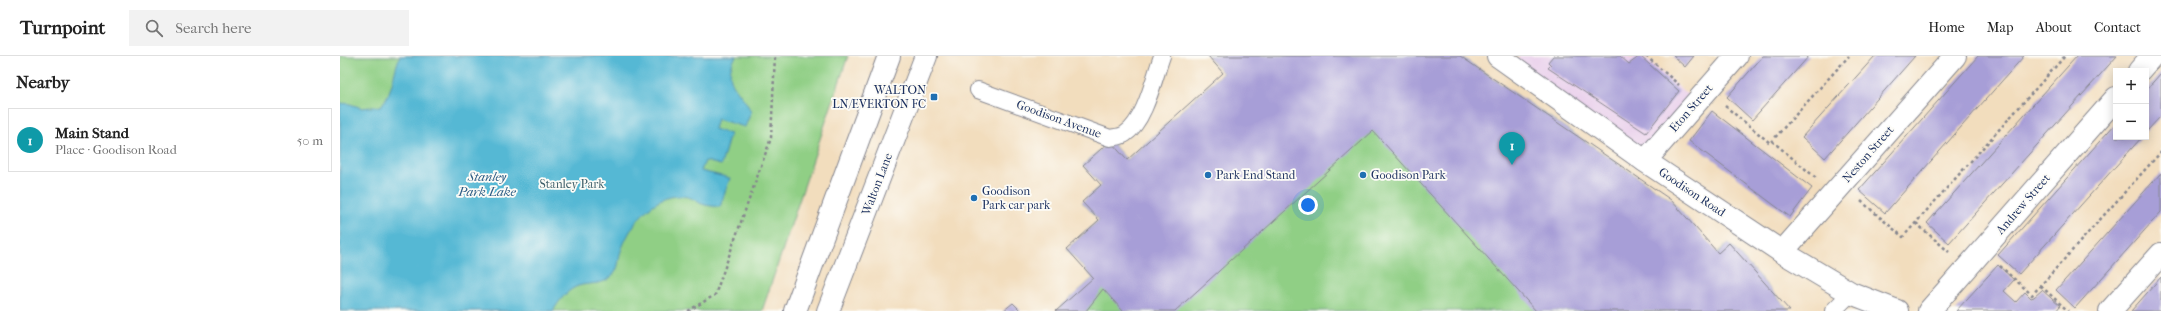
<!DOCTYPE html>
<meta charset="utf-8">
<style>
:root{--surface:#fff;--page:#f2f2f2;--text:#222;--muted:#767676;--line:#e0e0e0;--accent:#d93025}
body{margin:0;font-family:"IM FELL French Canon",serif;background:var(--page);color:var(--text)}
.controls{position:absolute;right:12px;top:12px;display:grid;overflow:hidden;border-radius:0px;box-shadow:0 2px 10px #0003}
.controls button{width:36px;height:36px;display:grid;place-items:center;padding:0;border:0;border-bottom:1px solid var(--line);background:var(--surface);color:var(--text);font:20px sans-serif}
.you{position:absolute;left:968px;top:149px;width:14px;height:14px;margin:-10px;border:3px solid #fff;border-radius:50%;background:#1a73e8;box-shadow:0 0 0 6px #1a73e833}
.badge{display:grid;place-items:center;width:26px;height:26px;border-radius:50%;background:var(--accent);color:#fff;font-size:13px;font-weight:700}
.pin{position:absolute;translate:-50% -33px;filter:drop-shadow(0 1px 2px #0008)}
.pin::after{content:'';position:absolute;top:21px;width:14px;height:12px;background:inherit;clip-path:polygon(0 0,100% 0,50% 100%)}
.list{margin:0;padding:0;list-style:none}
h2{display:flex;justify-content:space-between;align-items:center;height:52px;margin:0;padding:0 16px;font-size:17px}
h2 small{font-size:13px;font-weight:400;color:var(--muted)}
.list li{display:grid;grid-template-columns:26px 1fr auto;gap:12px;align-items:center;box-sizing:border-box;height:64px;margin:0 8px 8px;padding:0 8px;border:1px solid var(--line);border-radius:0px}
.list b{display:block;font-size:15px;white-space:nowrap}
.list p{margin:0;font-size:13px;white-space:nowrap;color:var(--muted)}
.list em{font-size:13px;font-style:normal;color:var(--muted)}
.icon{flex:none;width:22px;height:22px;fill:none;stroke:currentColor;stroke-width:2;stroke-linecap:round;stroke-linejoin:round}
.map{position:relative;flex:none;width:1821px;height:255px;overflow:hidden}
header{display:flex;align-items:center;gap:24px;box-sizing:border-box;height:56px;padding:0 20px;background:var(--surface);border-bottom:1px solid var(--line)}
header strong{font-size:19px}
nav{display:flex;gap:22px;margin-inline-start:auto;font-size:14px}
.search{width:280px;height:36px;background:var(--page);display:flex;align-items:center;gap:10px;box-sizing:border-box;padding:0 14px;border-radius:0px;color:var(--muted);font-size:15px}
main{display:flex}
aside{flex:1;background:var(--surface)}
.map>svg:first-child{display:block}
</style>
<header>
<strong>Turnpoint</strong>
<div class="search"><svg class="icon" aria-label="search" viewBox="0 0 24 24"><circle cx="10" cy="10" r="6"/><path d="M15 15l6 6"/></svg>Search here</div>
<nav><a>Home</a><a>Map</a><a>About</a><a>Contact</a></nav>
</header>
<main>
<aside>
<h2>Nearby<small></small></h2>
<ul class="list">
<li><span class="badge" style="background:#0f9aa8">1</span><div><b>Main Stand</b><p>Place · Goodison Road</p></div><em>50 m</em></li>
</ul>
</aside>
<div class="map">
<svg width="1821" height="255" viewBox="0 0 1821 255">
<rect width="100%" height="100%" fill="#fdfcf7"/>
<filter id="ink" filterUnits="userSpaceOnUse"><feTurbulence type="fractalNoise" baseFrequency=".025" numOctaves="2"/><feDisplacementMap in="SourceGraphic" scale="8" xChannelSelector="R" yChannelSelector="G"/><feConvolveMatrix kernelMatrix="1 2 1 2 8 2 1 2 1" color-interpolation-filters="sRGB"/></filter>
<filter id="wash" filterUnits="userSpaceOnUse"><feTurbulence type="fractalNoise" baseFrequency=".012" numOctaves="4" result="noise"/><feDisplacementMap in="SourceGraphic" scale="16" xChannelSelector="R" yChannelSelector="G"/><feGaussianBlur stdDeviation="0.9" result="paint"/><feColorMatrix in="noise" values="0 0 0 0 0 0 0 0 0 0 0 0 0 0 0 0 0 1.4 0 .05"/><feComposite in="paint" operator="in"/></filter>
<g filter="url(#wash)">
<rect width="100%" height="100%" fill="#f2ddbd"/>
<path fill="#ead1ec" d="M 1180,0 L 1287,0 L 1292,3 L 1295,0 L 1303,0 L 1356,46 L 1305,105 L 1172,10 Z"/>
<g fill="#90cf85" stroke="#567f72">
<path d="M 0,0 L 508,0 L 422,255 L 0,255 Z"/>
<path d="M 868,0 L 1120,0 L 1331,144 L 1377,197 L 1389,187 L 1450,255 L 716,255 L 753,222 L 727,193 L 759,164 L 742,146 L 761,129 L 743,109 L 770,85 L 787,104 L 883,17 Z"/>
</g>
<path fill="#55b8d4" stroke="#387499" d="M 60,0 L 396,0 C 380,28 401,32 411,56 L 405,71 L 377,63 L 374,73 L 390,78 L 381,109 L 365,105 L 361,115 L 390,122 L 380,151 C 374,150 367,150 362,148 C 357,146 353,142 348,141 C 316,134 292,166 282,192 C 278,201 280,213 272,220 C 262,230 251,226 238,230 C 227,234 219,245 213,255 L 0,255 L 0,47 L 10,48 L 22,52 L 41,50 C 54,34 52,20 60,0 Z"/>
<g id="blocks">
<g fill="#a79ed7">
<path d="M 868,0 L 1120,0 L 1331,144 L 1378,197 L 1389,187 L 1450,255 L 1196,255 L 1033,75 L 835,255 L 783,255 L 763,233 L 746,255 L 716,255 L 753,222 L 727,193 L 759,164 L 742,146 L 761,129 L 743,109 L 770,85 L 787,104 L 883,17 Z"/>
<path d="M 1213,0 L 1280,0 L 1289,8 L 1300,0 L 1339,35 L 1306,77 L 1208,12 L 1211,9 L 1208,6 Z"/>
<path d="M 1333,0 L 1354,0 L 1345,11 Z"/>
<path d="M 1423,0 L 1469,0 L 1412,64 L 1387,41 Z"/>
<path d="M 1535,0 L 1575,0 L 1485,102 L 1462,81 Z"/>
<path d="M 1638,0 L 1684,0 L 1545,157 L 1519,134 Z"/>
<path d="M 1737,0 L 1777,0 L 1609,187 L 1587,167 Z"/>
<path d="M 1821,17 L 1821,60 L 1806,76 L 1806,34 Z"/>
<path d="M 1372,55 L 1472,132 L 1450,161 L 1349,85 Z"/>
<path d="M 1776,67 L 1776,81 L 1802,81 L 1679,218 L 1658,199 Z"/>
<path d="M 1821,117 L 1821,156 L 1735,252 L 1716,234 Z"/>
<path d="M 1658,209 L 1674,224 L 1664,235 L 1676,246 L 1685,236 L 1691,242 L 1694,241 L 1702,234 L 1720,250 L 1716,255 L 1616,255 Z"/>
<path d="M 1821,221 L 1821,255 L 1791,255 L 1807,237 Z"/>
<path d="M 673,247 L 681,255 L 663,255 Z"/>
</g>
</g>
</g>
<g filter="url(#ink)">
<use href="#blocks" fill-opacity="0" stroke="#86868e" stroke-width="1"/>
<g fill="none" stroke-linecap="round" stroke-linejoin="round">
<defs>
<g id="service">
<path d="M 638,34 L 770,82 C 774,81 781,81 785,78 C 805,65 814,22 822,0"/>
<path d="M 1493,255 L 1511,237"/>
</g>
<g id="minor">
<path d="M 1158,0 L 1305,105 L 1442,196 L 1511,237 L 1557,255"/>
<path d="M 1799,15 L 1812,0"/>
<path d="M 1305,105 L 1397,0"/>
<path d="M 1442,196 L 1615,0"/>
<path d="M 1589,255 L 1776,42"/>
<path d="M 1770,255 L 1821,198"/>
</g>
<g id="trunk">
<path d="M 455,255 L 549,0"/>
<path d="M 488,255 L 586,0"/>
</g>
</defs>
<use href="#service" stroke="#86868e" stroke-width="18"/>
<use href="#minor" stroke="#86868e" stroke-width="24"/>
<use href="#trunk" stroke="#86868e" stroke-width="24"/>
<g stroke="#86868e" stroke-width="2.5" stroke-dasharray="3 3" stroke-linecap="butt">
<path d="M 1290,0 L 1292,0"/>
<path d="M 1306,0 L 1339,29"/>
<path d="M 1385,50 L 1430,87 L 1509,0"/>
<path d="M 1432,85 L 1476,122"/>
<path d="M 1521,145 L 1563,181 L 1725,0"/>
<path d="M 1576,167 L 1609,196"/>
<path d="M 1660,210 L 1692,239 L 1821,96"/>
<path d="M 1701,230 L 1728,255"/>
<path d="M 348,255 L 375,239 L 431,82 L 435,0"/>
</g>
<use href="#service" stroke="#fff" stroke-width="16"/>
<use href="#minor" stroke="#fff" stroke-width="22"/>
<use href="#trunk" stroke="#fff" stroke-width="22"/>
</g>
</g>
<g fill="#1f6fb2" stroke="#fdfcf7" stroke-width="1.5">
<rect x="590" y="37" width="8" height="8" rx="2"/>
<circle cx="868" cy="119" r="4"/>
<circle cx="1023" cy="119" r="4"/>
<circle cx="634" cy="142" r="4"/>
</g>
<g text-anchor="middle" stroke-width="3.5" stroke-linejoin="round" paint-order="stroke">
<g font-size="12" fill="#1b2f5e" stroke="#fdfcf7" text-anchor="start">
<text x="586" y="38" text-anchor="end">WALTON<tspan x="586" dy="14">LN/EVERTON FC</tspan></text>
<text x="876" y="123">Park End Stand</text>
<text x="1031" y="123">Goodison Park</text>
<text x="642" y="139">Goodison<tspan x="642" dy="14">Park car park</tspan></text>
</g>
<g font-size="12" fill="#1b2f5e" stroke="#fdfcf7">
<text transform="translate(1351 52) rotate(-49)" y="4">Eton Street</text>
<text transform="translate(719 63) rotate(20)" y="4">Goodison Avenue</text>
<text transform="translate(1528 98) rotate(-49)" y="4">Neston Street</text>
<text transform="translate(537 128) rotate(-69)" y="4">Walton Lane</text>
<text transform="translate(1352 136) rotate(34)" y="4">Goodison Road</text>
<text transform="translate(1683 148) rotate(-49)" y="4">Andrew Street</text>
</g>
<g font-size="12" fill="#3e5f6a" stroke="#fdfcf7">
<text x="232" y="132">Stanley Park</text>
</g>
<g font-size="13" font-style="italic" fill="#2f5f87" stroke="#fdfcf7">
<text x="147" y="125">Stanley<tspan x="147" dy="15">Park Lake</tspan></text>
</g>
</g>
</svg>
<div class="controls">
<button>+</button>
<button>−</button>
</div>
<div class="you"></div>
<div class="pin badge" style="left:1172px;top:109px;background:#0f9aa8">1</div>
</div>
</main>
